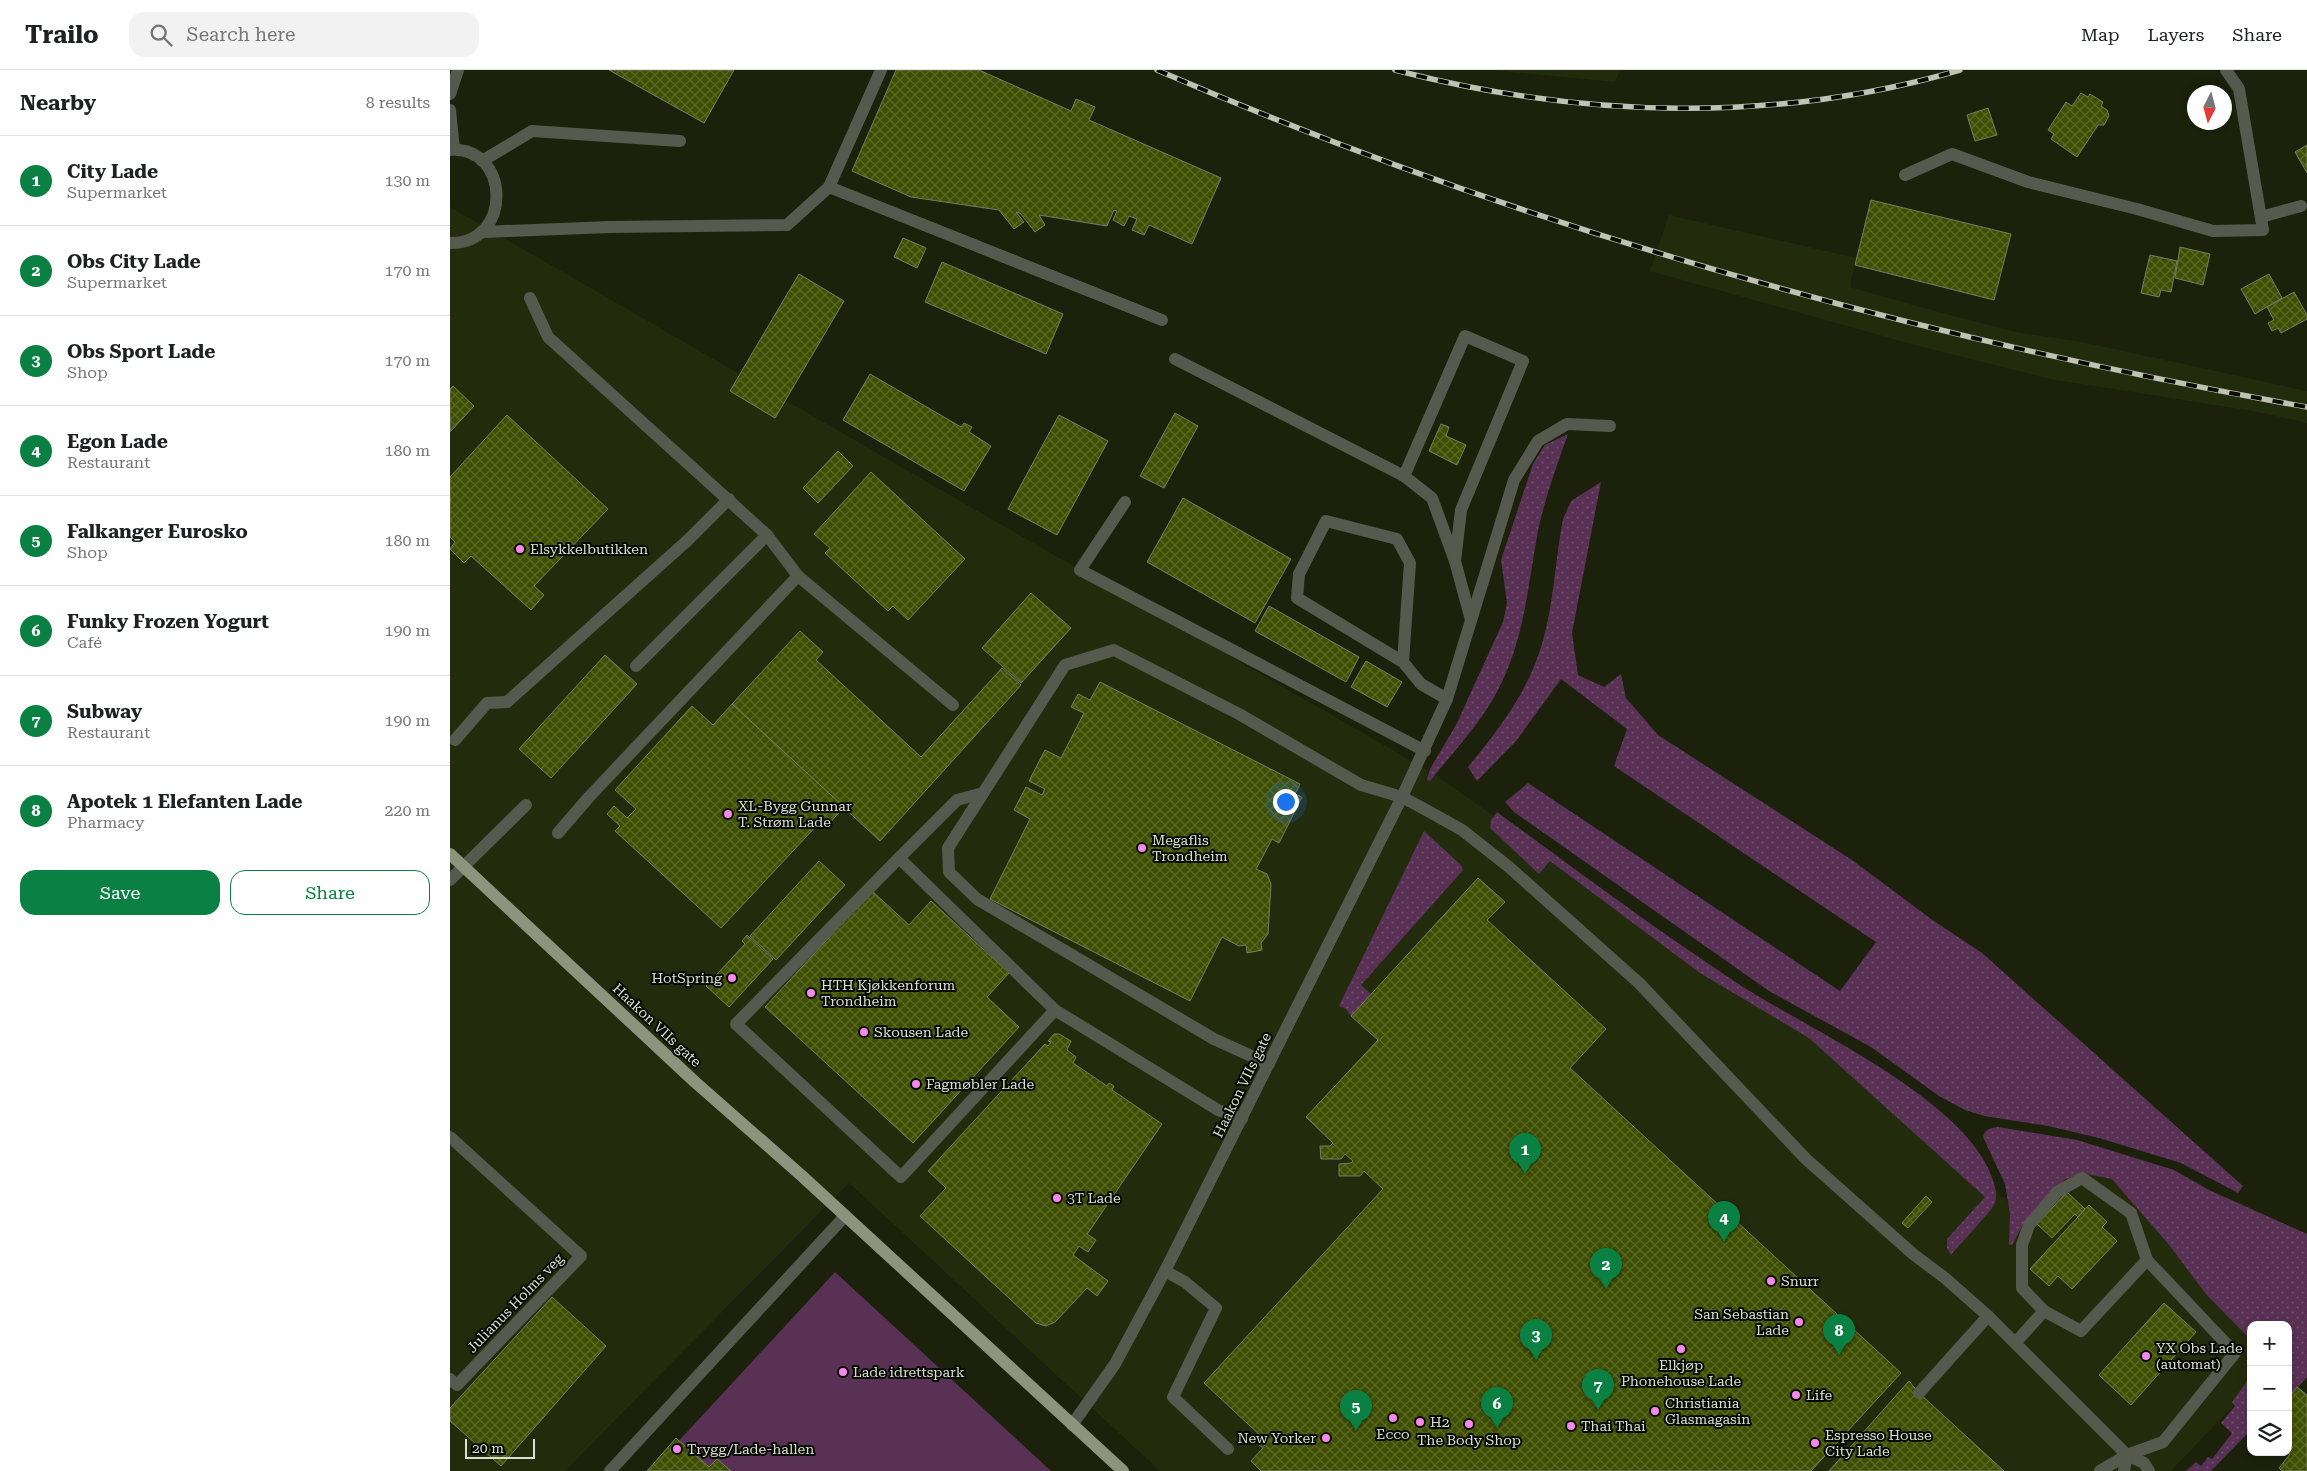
<!DOCTYPE html>
<meta charset="utf-8">
<style>
:root{--surface:#fff;--page:#f2f2f2;--text:#202124;--muted:#757577;--line:#e0e0e0;--accent:#0b8043}
body{margin:0;font-family:"Roboto Serif",serif;background:var(--page);color:var(--text)}
.controls{position:absolute;right:15px;bottom:15px;display:grid;overflow:hidden;border-radius:10px;box-shadow:0 2px 8px #0003}
.controls button{width:45px;height:45px;display:grid;place-items:center;padding:0;border:0;border-bottom:1px solid var(--line);background:var(--surface);color:var(--text);font:25px sans-serif}
.compass{position:absolute;left:1737px;top:15px;width:45px;height:45px;border-radius:50%;background:var(--surface);box-shadow:0 2px 8px #0003;rotate:186deg}
.scale{position:absolute;left:15px;bottom:12px;width:70px;box-sizing:border-box;padding-left:5px;border:2px solid #dbdfd1;border-top:0;font-size:14px;line-height:18px;white-space:nowrap;color:#dbdfd1;-webkit-text-stroke:4px #070a03;paint-order:stroke}
.you{position:absolute;left:835px;top:731px;width:18px;height:18px;margin:-12px;border:4px solid #fff;border-radius:50%;background:#1a73e8;box-shadow:0 0 0 8px #1a73e833}
.badge{display:grid;place-items:center;width:32px;height:32px;border-radius:50%;background:var(--accent);color:#fff;font-size:16px;font-weight:700}
.pin{position:absolute;translate:-50% -41px;filter:drop-shadow(0 1px 2px #0008)}
.pin::after{content:'';position:absolute;top:26px;width:18px;height:15px;background:inherit;clip-path:polygon(0 0,100% 0,50% 100%)}
.list{margin:0;padding:0;list-style:none}
h2{display:flex;justify-content:space-between;align-items:center;height:65px;margin:0;padding:0 20px;font-size:21px}
h2 small{font-size:16px;font-weight:400;color:var(--muted)}
.list li{display:grid;grid-template-columns:32px 1fr auto;gap:15px;align-items:center;box-sizing:border-box;height:90px;padding:0 20px;border-top:1px solid var(--line)}
.list b{display:block;font-size:19px;white-space:nowrap}
.list p{margin:0;font-size:16px;white-space:nowrap;color:var(--muted)}
.list em{font-size:16px;font-style:normal;color:var(--muted)}
.actions{display:flex;gap:10px;padding:15px 20px}
.actions a{flex:1;padding:11px 0;border:1px solid var(--accent);border-radius:15px;text-align:center;font-size:18px;color:var(--accent)}
.actions .main{background:var(--accent);color:#fff}
.icon{flex:none;width:28px;height:28px;fill:none;stroke:currentColor;stroke-width:2;stroke-linecap:round;stroke-linejoin:round}
.map{position:relative;flex:none;width:1857px;height:1401px;overflow:hidden}
header{display:flex;align-items:center;gap:30px;box-sizing:border-box;height:70px;padding:0 25px;background:var(--surface);border-bottom:1px solid var(--line)}
header strong{font-size:24px}
nav{display:flex;gap:28px;margin-inline-start:auto;font-size:18px}
.search{width:350px;height:45px;background:var(--page);display:flex;align-items:center;gap:12px;box-sizing:border-box;padding:0 18px;border-radius:15px;color:var(--muted);font-size:19px}
main{display:flex}
aside{flex:1;background:var(--surface)}
.map>svg:first-child{display:block}
</style>
<header>
<strong>Trailo</strong>
<div class="search"><svg class="icon" aria-label="search" viewBox="0 0 24 24"><circle cx="10" cy="10" r="6"/><path d="M15 15l6 6"/></svg>Search here</div>
<nav><a>Map</a><a>Layers</a><a>Share</a></nav>
</header>
<main>
<aside>
<h2>Nearby<small>8 results</small></h2>
<ul class="list">
<li><span class="badge">1</span><div><b>City Lade</b><p>Supermarket</p></div><em>130 m</em></li>
<li><span class="badge">2</span><div><b>Obs City Lade</b><p>Supermarket</p></div><em>170 m</em></li>
<li><span class="badge">3</span><div><b>Obs Sport Lade</b><p>Shop</p></div><em>170 m</em></li>
<li><span class="badge">4</span><div><b>Egon Lade</b><p>Restaurant</p></div><em>180 m</em></li>
<li><span class="badge">5</span><div><b>Falkanger Eurosko</b><p>Shop</p></div><em>180 m</em></li>
<li><span class="badge">6</span><div><b>Funky Frozen Yogurt</b><p>Café</p></div><em>190 m</em></li>
<li><span class="badge">7</span><div><b>Subway</b><p>Restaurant</p></div><em>190 m</em></li>
<li><span class="badge">8</span><div><b>Apotek 1 Elefanten Lade</b><p>Pharmacy</p></div><em>220 m</em></li>
</ul>
<div class="actions"><a class="main">Save</a><a>Share</a></div>
</aside>
<div class="map">
<svg width="1857" height="1401" viewBox="0 0 1857 1401">
<defs>
<pattern id="grass-dots" width="8" height="8" patternUnits="userSpaceOnUse" patternTransform="scale(1.25)"><rect width="8" height="8" fill="#583154"/><path d="M2 2h.1M6 6h.1" fill="none" stroke="#6f4e6c" stroke-width="1.8" stroke-linecap="round"/></pattern>
<pattern id="building-cross-hatch" width="8" height="8" patternUnits="userSpaceOnUse" patternTransform="scale(1.25)"><rect width="8" height="8" fill="#3f4f02"/><path d="M0 0l8 8M0 8l8-8" fill="none" stroke="#5a6826"/></pattern>
</defs>
<rect width="100%" height="100%" fill="#1b210b"/>
<g fill="#232b0d">
<path d="M 1041,0 L 1170,0 L 1165,12 Z"/>
<path d="M 0,137 L 979,701 L 1368,970 L 1558,1132 L 1650,1089 L 1801,1255 L 1801,1317 L 1721,1401 L 710,1401 L 399,1113 L 115,1401 L 0,1401 Z"/>
<path d="M 1219,145 L 1406,188 L 1400,217 L 1470,237 L 1566,262 L 1632,272 L 1857,321 L 1857,353 L 1803,341 L 1600,309 L 1472,277 L 1200,201 Z"/>
</g>
<g fill="url(#grass-dots)">
<path d="M 1118,364 C 1106,398 1094,430 1087,466 C 1078,517 1074,568 1050,616 C 1033,651 1004,681 980,711 L 977,710 L 980,699 L 1006,655 L 1053,552 L 1057,533 L 1051,490 L 1083,394 L 1095,375 Z"/>
<path d="M 1151,412 L 1122,563 L 1128,605 L 1154,617 L 1171,604 L 1176,628 L 1208,665 L 1402,790 L 1481,849 L 1532,883 L 1793,1116 L 1788,1123 L 1731,1093 L 1649,1068 L 1598,1056 L 1534,1046 L 1515,1040 L 1489,1026 L 1421,977 L 1319,921 L 1064,742 L 1055,732 L 1078,713 L 1390,921 L 1426,872 L 1164,696 L 1177,659 L 1111,609 L 1066,671 L 1027,711 L 1018,697 C 1049,659 1078,622 1092,574 C 1104,534 1105,490 1113,449 L 1121,431 Z"/>
<path d="M 1047,742 C 1126,800 1205,859 1287,913 C 1354,958 1533,1035 1546,1122 C 1546,1125 1546,1131 1545,1133 C 1542,1141 1508,1176 1501,1185 L 1497,1178 L 1497,1169 L 1535,1127 L 1359,968 L 1250,903 L 1100,791 L 1089,804 L 1040,758 L 1041,750 Z"/>
<path d="M 974,761 L 1011,795 L 1013,800 L 911,915 L 921,924 L 901,946 L 896,939 L 889,936 Z"/>
<path d="M 1548,1057 L 1627,1070 L 1724,1100 L 1759,1120 L 1857,1164 L 1857,1307 L 1838,1329 L 1838,1255 L 1801,1255 L 1801,1270 L 1755,1223 L 1720,1176 L 1662,1109 L 1631,1103 L 1614,1110 L 1575,1151 L 1562,1175 L 1559,1175 L 1560,1144 L 1555,1114 L 1533,1067 C 1535,1059 1540,1058 1548,1057 Z"/>
<path d="M 1801,1306 L 1801,1360 L 1761,1401 L 1736,1401 L 1746,1392 L 1751,1396 L 1758,1387 L 1762,1389 L 1782,1363 L 1771,1353 L 1785,1336 L 1782,1332 Z"/>
</g>
<path fill="#583154" d="M 385,1202 L 601,1401 L 201,1401 Z"/>
<g fill="url(#building-cross-hatch)" stroke="#757d64">
<path d="M 159,0 L 284,0 L 254,53 Z"/>
<path d="M 446,0 L 529,0 L 621,41 L 626,29 L 645,37 L 639,50 L 771,108 L 742,174 L 699,155 L 694,165 L 682,160 L 687,149 L 679,146 L 674,156 L 663,150 L 667,141 L 664,140 L 657,156 L 589,145 L 595,155 L 585,162 L 570,143 L 566,142 L 574,152 L 564,159 L 549,140 L 461,127 L 402,101 Z"/>
<path d="M 1631,23 L 1638,27 L 1640,24 L 1653,32 L 1651,36 L 1657,40 L 1659,46 L 1654,55 L 1648,55 L 1627,87 L 1601,69 L 1604,64 L 1598,60 L 1616,32 L 1622,36 Z"/>
<path d="M 1538,38 L 1547,65 L 1525,71 L 1517,45 Z"/>
<path d="M 1857,75 L 1857,103 L 1845,82 Z"/>
<path d="M 1421,130 L 1561,164 L 1544,230 L 1405,195 Z"/>
<path d="M 453,168 L 476,178 L 467,198 L 444,187 Z"/>
<path d="M 1730,177 L 1760,184 L 1753,215 L 1725,208 Z"/>
<path d="M 1700,185 L 1727,191 L 1721,222 L 1711,220 L 1709,227 L 1691,223 Z"/>
<path d="M 492,192 L 613,244 L 596,284 L 475,232 Z"/>
<path d="M 349,204 L 394,231 L 325,348 L 280,321 Z"/>
<path d="M 1819,204 L 1832,228 L 1805,244 L 1791,219 Z"/>
<path d="M 1844,222 L 1857,245 L 1857,249 L 1831,263 L 1828,258 L 1822,261 L 1818,253 L 1824,250 L 1817,237 Z"/>
<path d="M 420,304 L 511,357 L 514,353 L 522,357 L 519,362 L 541,376 L 514,421 L 393,350 Z"/>
<path d="M 3,316 L 24,336 L 0,362 L 0,319 Z"/>
<path d="M 725,343 L 748,356 L 714,418 L 690,406 Z"/>
<path d="M 57,345 L 158,439 L 84,516 L 94,525 L 81,540 L 21,486 L 14,493 L 0,479 L 5,472 L 0,467 L 0,407 Z"/>
<path d="M 609,345 L 658,371 L 607,465 L 558,439 Z"/>
<path d="M 991,354 L 999,357 L 996,366 L 1016,375 L 1007,395 L 979,381 Z"/>
<path d="M 388,381 L 403,396 L 368,433 L 353,418 Z"/>
<path d="M 421,402 L 515,489 L 458,550 L 443,536 L 438,541 L 375,483 L 380,478 L 364,464 Z"/>
<path d="M 733,428 L 841,489 L 805,553 L 697,492 Z"/>
<path d="M 581,523 L 621,558 L 571,613 L 532,578 Z"/>
<path d="M 819,536 L 909,587 L 896,612 L 805,561 Z"/>
<path d="M 350,561 L 373,582 L 366,590 L 471,687 L 552,598 L 571,615 L 430,771 L 282,634 Z"/>
<path d="M 155,585 L 187,614 L 101,708 L 69,679 Z"/>
<path d="M 916,591 L 952,612 L 937,637 L 901,617 Z"/>
<path d="M 650,612 L 850,714 L 845,724 L 852,727 L 829,773 L 822,769 L 806,799 L 817,804 L 821,814 L 818,864 L 811,873 L 812,880 L 797,883 L 796,875 L 789,876 L 772,867 L 740,931 L 540,829 L 580,749 L 564,740 L 576,717 L 592,725 L 595,719 L 579,711 L 595,680 L 611,688 L 634,643 L 621,637 L 628,624 L 640,630 Z"/>
<path d="M 282,634 L 394,737 L 377,756 L 371,751 L 271,858 L 165,761 L 170,756 L 157,744 L 164,736 L 177,748 L 186,739 L 165,720 L 242,636 L 263,655 Z"/>
<path d="M 369,791 L 395,815 L 326,890 L 300,866 Z"/>
<path d="M 1028,808 L 1055,832 L 1037,850 L 1156,959 L 1120,998 L 1451,1303 L 1361,1401 L 811,1401 L 801,1391 L 813,1378 L 808,1374 L 813,1368 L 754,1313 L 933,1119 L 914,1101 L 910,1106 L 889,1106 L 889,1094 L 901,1093 L 903,1091 L 895,1084 L 891,1089 L 871,1089 L 870,1076 L 880,1076 L 883,1073 L 856,1047 L 928,970 L 901,946 Z"/>
<path d="M 422,821 L 459,855 L 481,831 L 559,903 L 537,927 L 569,957 L 463,1073 L 315,937 Z"/>
<path d="M 297,865 L 323,889 L 279,937 L 256,916 L 295,874 L 292,871 Z"/>
<path d="M 604,964 L 609,964 L 621,971 L 617,980 L 626,987 L 623,993 L 657,1016 L 659,1013 L 664,1016 L 662,1020 L 712,1054 L 640,1160 L 637,1164 L 646,1170 L 638,1182 L 629,1176 L 623,1185 L 658,1211 L 647,1226 L 637,1218 L 605,1252 L 596,1256 L 586,1253 L 470,1146 L 496,1118 L 478,1101 L 595,974 L 598,976 L 601,972 L 598,971 Z"/>
<path d="M 1617,1122 L 1635,1139 L 1628,1147 L 1625,1144 L 1602,1168 L 1587,1154 Z"/>
<path d="M 1476,1126 L 1482,1132 L 1458,1158 L 1452,1153 Z"/>
<path d="M 1639,1135 L 1657,1152 L 1652,1157 L 1667,1171 L 1622,1219 L 1608,1206 L 1599,1216 L 1580,1199 Z"/>
<path d="M 102,1227 L 156,1276 L 51,1396 L 0,1351 L 0,1338 Z"/>
<path d="M 1714,1233 L 1746,1262 L 1681,1335 L 1649,1305 Z"/>
<path d="M 1459,1311 L 1469,1323 L 1554,1401 L 1379,1401 Z"/>
<path d="M 1847,1317 L 1857,1325 L 1857,1401 L 1832,1401 L 1829,1398 L 1840,1384 L 1837,1382 L 1838,1329 Z"/>
<path d="M 226,1368 L 259,1397 L 267,1389 L 281,1401 L 197,1401 Z"/>
</g>
<g fill="none" stroke-linecap="round" stroke-linejoin="round">
<g stroke="#55594e" stroke-width="12">
<path d="M 0,24 L 8,0"/>
<path d="M 0,40 L 4,79"/>
<path d="M 0,80 C 60,75 64,174 0,173"/>
<path d="M 32,91 L 82,61 L 230,71"/>
<path d="M 1455,105 L 1502,84 L 1578,112 L 1687,139 L 1763,161 L 1813,160 L 1789,19 L 1776,0"/>
<path d="M 379,117 L 431,0"/>
<path d="M 1811,147 L 1851,136"/>
<path d="M 31,162 L 160,157 L 337,155 L 379,117 L 712,250"/>
<path d="M 80,228 L 98,267 L 317,465 L 348,506 L 503,635"/>
<path d="M 725,289 L 954,406 L 982,428 L 1005,491 L 1021,550"/>
<path d="M 954,406 L 1015,266 L 1073,291 L 1011,440 L 1005,491"/>
<path d="M 675,432 L 630,500 L 975,681"/>
<path d="M 186,596 L 317,465"/>
<path d="M 997,629 L 1064,410 L 1088,371 L 1117,354 L 1160,356"/>
<path d="M 5,670 L 37,633 L 57,632 L 238,470 L 279,429"/>
<path d="M 108,763 L 139,727 L 348,506"/>
<path d="M 449,788 L 507,730 L 533,723"/>
<path d="M 0,810 L 76,735"/>
<path d="M 605,940 L 451,1107 L 286,954 L 449,788 L 605,940 L 768,1040 L 792,1049"/>
<path d="M 819,994 L 764,969 L 527,829 L 499,802 L 498,778 L 615,595 L 664,580 L 789,644 L 911,715 L 952,727 L 978,741 L 1012,760 L 1059,797 L 1189,913 L 1356,1089 L 1463,1184 L 1495,1208 L 1538,1246 L 1677,1385 L 1694,1393 L 1699,1401"/>
<path d="M 0,1067 L 131,1186 L 7,1315 L 0,1309"/>
<path d="M 715,1201 L 735,1212 L 766,1238 L 723,1327 L 778,1379"/>
<path d="M 1594,1241 L 1631,1261 L 1697,1190"/>
<path d="M 1566,1272 L 1594,1241 L 1572,1218 L 1572,1175 L 1579,1155 L 1607,1122 L 1632,1108 L 1681,1143 L 1697,1190 L 1785,1283 L 1713,1372 L 1677,1385 L 1650,1401"/>
<path d="M 1469,1323 L 1538,1246"/>
<path d="M 622,1355 L 665,1294 L 715,1201 L 952,727 L 997,629 L 971,614 L 953,592 L 960,493 L 947,469 L 876,451 L 849,504 L 847,528 L 953,592"/>
<path d="M 160,1401 L 395,1146"/>
<path d="M 1674,1401 L 1677,1385"/>
</g>
<path stroke="#8c947d" stroke-width="12" d="M 0,784 L 245,1012 L 352,1106 L 673,1401"/>
<defs>
<g id="rail">
<path d="M 707,0 C 1075,159 1463,267 1857,337"/>
<path d="M 945,0 C 1130,48 1326,54 1510,0"/>
</g>
</defs>
<use href="#rail" stroke="#bfc3b4" stroke-width="5.5"/>
<use href="#rail" stroke="#070a03" stroke-width="4" stroke-dasharray="11" stroke-linecap="butt"/>
</g>
<g fill="#f788eb" stroke="#070a03" stroke-width="2">
<circle cx="70" cy="479" r="5"/>
<circle cx="278" cy="744" r="5"/>
<circle cx="692" cy="778" r="5"/>
<circle cx="282" cy="908" r="5"/>
<circle cx="361" cy="923" r="5"/>
<circle cx="414" cy="962" r="5"/>
<circle cx="466" cy="1014" r="5"/>
<circle cx="607" cy="1128" r="5"/>
<circle cx="1321" cy="1211" r="5"/>
<circle cx="1349" cy="1252" r="5"/>
<circle cx="1231" cy="1279" r="5"/>
<circle cx="1696" cy="1286" r="5"/>
<circle cx="393" cy="1302" r="5"/>
<circle cx="1346" cy="1325" r="5"/>
<circle cx="1205" cy="1341" r="5"/>
<circle cx="943" cy="1348" r="5"/>
<circle cx="970" cy="1352" r="5"/>
<circle cx="1019" cy="1354" r="5"/>
<circle cx="1121" cy="1356" r="5"/>
<circle cx="876" cy="1368" r="5"/>
<circle cx="1365" cy="1373" r="5"/>
<circle cx="227" cy="1379" r="5"/>
</g>
<g text-anchor="middle" stroke-width="4" stroke-linejoin="round" paint-order="stroke">
<g font-size="14" fill="#dbdfd1" stroke="#070a03" text-anchor="start">
<text x="80" y="484">Elsykkelbutikken</text>
<text x="288" y="741">XL-Bygg Gunnar<tspan x="288" dy="16">T. Strøm Lade</tspan></text>
<text x="702" y="775">Megaflis<tspan x="702" dy="16">Trondheim</tspan></text>
<text x="272" y="913" text-anchor="end">HotSpring</text>
<text x="371" y="920">HTH Kjøkkenforum<tspan x="371" dy="16">Trondheim</tspan></text>
<text x="424" y="967">Skousen Lade</text>
<text x="476" y="1019">Fagmøbler Lade</text>
<text x="617" y="1133">3T Lade</text>
<text x="1331" y="1216">Snurr</text>
<text x="1339" y="1249" text-anchor="end">San Sebastian<tspan x="1339" dy="16">Lade</tspan></text>
<text x="1706" y="1283">YX Obs Lade<tspan x="1706" dy="16">(automat)</tspan></text>
<text x="1231" y="1300" text-anchor="middle">Elkjøp<tspan x="1231" dy="16">Phonehouse Lade</tspan></text>
<text x="403" y="1307">Lade idrettspark</text>
<text x="1356" y="1330">Life</text>
<text x="1215" y="1338">Christiania<tspan x="1215" dy="16">Glasmagasin</tspan></text>
<text x="980" y="1357">H2</text>
<text x="1131" y="1361">Thai Thai</text>
<text x="943" y="1369" text-anchor="middle">Ecco</text>
<text x="1375" y="1370">Espresso House<tspan x="1375" dy="16">City Lade</tspan></text>
<text x="866" y="1373" text-anchor="end">New Yorker</text>
<text x="1019" y="1375" text-anchor="middle">The Body Shop</text>
<text x="237" y="1384">Trygg/Lade-hallen</text>
</g>
<g font-size="14" fill="#dbdfd1" stroke="#070a03">
<text transform="translate(207 955) rotate(43)" y="5">Haakon VIIs gate</text>
<text transform="translate(792 1015) rotate(-64)" y="5">Haakon VIIs gate</text>
<text transform="translate(65 1233) rotate(-46)" y="5">Julianus Holms veg</text>
</g>
</g>
</svg>
<div class="controls">
<button>+</button>
<button>−</button>
<button><svg class="icon" aria-label="layers" viewBox="0 0 24 24"><path d="M12 4l9 5-9 5-9-5zM3 14l9 5 9-5"/></svg></button>
</div>
<svg class="compass" viewBox="-18 -18 36 36"><path d="M0-13l5 13h-10z" fill="#e53935"/><path d="M0 13l5-13h-10z" fill="#757577"/></svg>
<div class="scale">20 m</div>
<div class="you"></div>
<div class="pin badge" style="left:1075px;top:1104px">1</div>
<div class="pin badge" style="left:1156px;top:1219px">2</div>
<div class="pin badge" style="left:1086px;top:1290px">3</div>
<div class="pin badge" style="left:1274px;top:1172px">4</div>
<div class="pin badge" style="left:906px;top:1361px">5</div>
<div class="pin badge" style="left:1047px;top:1358px">6</div>
<div class="pin badge" style="left:1148px;top:1340px">7</div>
<div class="pin badge" style="left:1389px;top:1285px">8</div>
</div>
</main>
